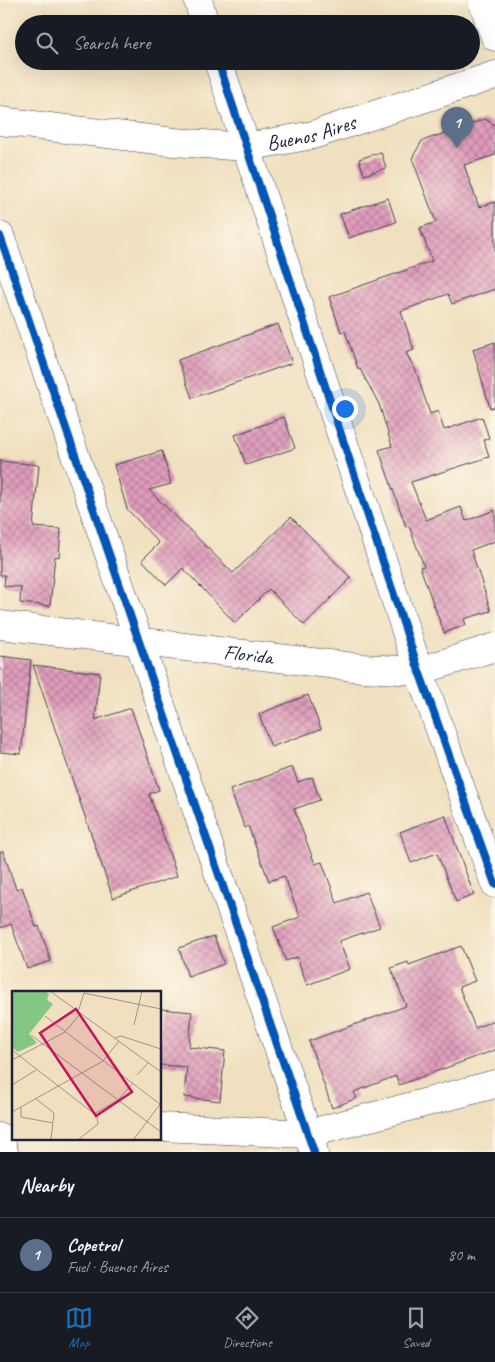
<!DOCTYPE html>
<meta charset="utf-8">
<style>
:root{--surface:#171b24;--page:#20242c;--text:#f1f3f6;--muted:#9ea1a6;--line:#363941;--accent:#1f6fb2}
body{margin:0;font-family:Caveat,sans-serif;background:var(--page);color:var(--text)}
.you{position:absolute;left:344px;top:408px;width:18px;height:18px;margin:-12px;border:4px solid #fff;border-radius:50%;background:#1a73e8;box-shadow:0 0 0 8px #1a73e833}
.badge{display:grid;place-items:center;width:32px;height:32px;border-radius:50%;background:var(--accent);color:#fff;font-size:16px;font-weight:700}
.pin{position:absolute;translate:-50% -41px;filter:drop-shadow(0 1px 2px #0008)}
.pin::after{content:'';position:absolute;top:26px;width:18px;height:15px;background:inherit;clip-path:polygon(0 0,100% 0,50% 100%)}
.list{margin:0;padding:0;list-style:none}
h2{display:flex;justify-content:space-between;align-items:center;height:65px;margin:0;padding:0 20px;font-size:21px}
h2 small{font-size:16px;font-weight:400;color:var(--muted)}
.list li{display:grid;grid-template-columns:32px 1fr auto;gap:15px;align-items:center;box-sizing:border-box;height:75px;padding:0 20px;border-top:1px solid var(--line)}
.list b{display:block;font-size:19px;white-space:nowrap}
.list p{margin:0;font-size:16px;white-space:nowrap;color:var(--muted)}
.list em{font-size:16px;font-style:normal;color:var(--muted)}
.icon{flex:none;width:28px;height:28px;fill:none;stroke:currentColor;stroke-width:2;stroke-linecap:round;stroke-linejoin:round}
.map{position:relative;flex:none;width:495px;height:1152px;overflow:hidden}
.search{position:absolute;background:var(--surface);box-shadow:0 5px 20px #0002;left:15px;right:15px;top:15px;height:55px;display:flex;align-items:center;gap:12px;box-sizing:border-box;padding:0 18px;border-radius:28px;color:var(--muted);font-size:19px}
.sheet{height:140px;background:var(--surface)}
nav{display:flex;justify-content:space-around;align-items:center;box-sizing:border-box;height:70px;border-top:1px solid var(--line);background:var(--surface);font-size:14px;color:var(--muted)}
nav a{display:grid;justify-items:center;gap:2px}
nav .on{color:var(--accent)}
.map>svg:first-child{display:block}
</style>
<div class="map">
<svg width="495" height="1152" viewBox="0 0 495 1152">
<defs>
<pattern id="building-cross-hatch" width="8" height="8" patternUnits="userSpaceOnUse" patternTransform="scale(1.25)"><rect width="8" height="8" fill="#e09cbb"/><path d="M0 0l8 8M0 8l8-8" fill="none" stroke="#b57f99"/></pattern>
</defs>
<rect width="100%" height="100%" fill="#fcf5e5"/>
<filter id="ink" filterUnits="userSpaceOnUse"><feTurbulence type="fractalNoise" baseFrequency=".02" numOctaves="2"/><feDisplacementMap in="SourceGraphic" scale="10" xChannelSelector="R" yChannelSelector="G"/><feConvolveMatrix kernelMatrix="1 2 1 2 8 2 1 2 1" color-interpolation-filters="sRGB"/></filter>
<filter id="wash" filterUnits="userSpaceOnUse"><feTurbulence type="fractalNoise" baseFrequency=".0096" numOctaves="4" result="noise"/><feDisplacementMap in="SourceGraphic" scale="20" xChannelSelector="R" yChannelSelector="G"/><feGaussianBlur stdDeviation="1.12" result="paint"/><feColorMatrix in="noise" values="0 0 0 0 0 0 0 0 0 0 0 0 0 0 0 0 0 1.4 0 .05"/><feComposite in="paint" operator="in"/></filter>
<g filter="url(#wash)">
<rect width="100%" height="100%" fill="#f0e0c0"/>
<g id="blocks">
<g fill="url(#building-cross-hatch)">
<path d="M 485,119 L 495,125 L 495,155 L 464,165 L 479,207 L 495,202 L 495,289 L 452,304 L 448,294 L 401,311 L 414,350 L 406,353 L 416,371 L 430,414 L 438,411 L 444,430 L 482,417 L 489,438 L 484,440 L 489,457 L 411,482 L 426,520 L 461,507 L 466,521 L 495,510 L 495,541 L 471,550 L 491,611 L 464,619 L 466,625 L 444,633 L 420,567 L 424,566 L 409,526 L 406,527 L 379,450 L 392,446 L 379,404 L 360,369 L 358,369 L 345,331 L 341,332 L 329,297 L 432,261 L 420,228 L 436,222 L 412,158 L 422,141 Z"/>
<path d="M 381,152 L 386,168 L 364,175 L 359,159 Z"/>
<path d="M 388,198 L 396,222 L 349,238 L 340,214 Z"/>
<path d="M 278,324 L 292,363 L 192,398 L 178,360 Z"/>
<path d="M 495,342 L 495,407 L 490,408 L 473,349 Z"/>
<path d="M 284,417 L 295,448 L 246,465 L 235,435 Z"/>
<path d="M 162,451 L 171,484 L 149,490 L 233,573 L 291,517 L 351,578 L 304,625 L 269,589 L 235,623 L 183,568 L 166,585 L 142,560 L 159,543 L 127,509 L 114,465 Z"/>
<path d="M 0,461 L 39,465 L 33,527 L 61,529 L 59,557 L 55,556 L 50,606 L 20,603 L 21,587 L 4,586 L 5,575 L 0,575 Z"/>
<path d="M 0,656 L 31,660 L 21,754 L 0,752 Z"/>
<path d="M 33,665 L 100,673 L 95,720 L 131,708 L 159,790 L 149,794 L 177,876 L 113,898 Z"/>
<path d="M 308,695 L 321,729 L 271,747 L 259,714 Z"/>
<path d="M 292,767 L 298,782 L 312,777 L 320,800 L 294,809 L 315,864 L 322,862 L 337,903 L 366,892 L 380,927 L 339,941 L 350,969 L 307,985 L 297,957 L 286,961 L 273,927 L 300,917 L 284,876 L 269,881 L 248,826 L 245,828 L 230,790 Z"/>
<path d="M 445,815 L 474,895 L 456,902 L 437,853 L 411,863 L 400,832 Z"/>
<path d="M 3,851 L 16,889 L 22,887 L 36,927 L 39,926 L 51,961 L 27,969 L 11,924 L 0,928 L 0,852 Z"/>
<path d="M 214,936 L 224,964 L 188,977 L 179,948 Z"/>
<path d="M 461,946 L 475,981 L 459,987 L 475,1028 L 495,1020 L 495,1050 L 399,1085 L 396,1076 L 354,1092 L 357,1098 L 332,1108 L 309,1041 L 406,1006 L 391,968 L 408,962 L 409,965 Z"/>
<path d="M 160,1009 L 192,1012 L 189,1047 L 225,1051 L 220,1101 L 184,1097 L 187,1067 L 160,1065 Z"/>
</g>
</g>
</g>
<g filter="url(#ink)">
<use href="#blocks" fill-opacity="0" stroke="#413e4f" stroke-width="1"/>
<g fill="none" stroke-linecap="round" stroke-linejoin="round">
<defs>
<g id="minor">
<path d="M 198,0 L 205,24"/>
<path d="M 218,61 L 419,671 L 495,884"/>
<path d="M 0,236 L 314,1152"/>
<path d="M 160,1127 L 307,1134 L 495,1084"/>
<path d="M 0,1137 L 4,1152"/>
</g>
<g id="tertiary">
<path id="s1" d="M 0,121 L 174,142 L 246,147 L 313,135 L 495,75"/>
<path id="s2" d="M 0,625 L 362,668 L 419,671 L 495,647"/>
</g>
<path id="primary" d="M 482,0 L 495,37"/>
</defs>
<use href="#minor" stroke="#413e4f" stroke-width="29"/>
<use href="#tertiary" stroke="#413e4f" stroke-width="29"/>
<use href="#primary" stroke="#413e4f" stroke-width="29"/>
<use href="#minor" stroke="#fff" stroke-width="28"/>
<use href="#tertiary" stroke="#fff" stroke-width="28"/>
<use href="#primary" stroke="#fff" stroke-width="28"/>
<defs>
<g id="cycleway">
<path d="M 218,61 L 419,671 L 495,884"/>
<path d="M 0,236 L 314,1152"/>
</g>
</defs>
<use href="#cycleway" stroke="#fcf5e5" stroke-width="11"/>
<use href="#cycleway" stroke="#0057b8" stroke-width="8"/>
</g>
</g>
<g text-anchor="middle" stroke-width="5" stroke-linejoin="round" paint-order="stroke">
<g font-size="21" fill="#22223b" stroke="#fcf5e5">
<text dy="7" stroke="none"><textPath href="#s1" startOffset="314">Buenos Aires</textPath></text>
<text dy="7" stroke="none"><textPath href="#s2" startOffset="250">Florida</textPath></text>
</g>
</g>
<g transform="translate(12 991)">
<rect width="149" height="149" fill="#f0e0c0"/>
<path d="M 0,0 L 33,0 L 37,3 L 35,9 L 41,13 L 17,43 L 25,52 L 6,61 L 0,56 Z" fill="#83c782"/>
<path fill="none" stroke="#9e948b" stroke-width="1" d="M 38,0 L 149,81M 72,2 L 149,18M 66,21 L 72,2M 33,25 L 149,114M 122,34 L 130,0M 19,44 L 149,141M 103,47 L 109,45 L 149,58M 0,59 L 85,125 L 86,133 L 67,148M 0,69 L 53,41 L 68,23M 125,84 L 136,72M 0,94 L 24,79M 23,107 L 42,122 L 39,148M 9,116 L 9,126 L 41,132M 0,121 L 91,70 L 107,50M 82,123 L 106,109 L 121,92M 122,148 L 149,112"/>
<path fill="#c2185b" fill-opacity="0.15" stroke="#c2185b" stroke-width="2.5" d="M 64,18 L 120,101 L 84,125 L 28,42 Z"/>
<rect width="149" height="149" fill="none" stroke="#22223b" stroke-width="2.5"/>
</g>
</svg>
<div class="you"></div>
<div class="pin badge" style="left:457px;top:148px;background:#5c6f8a">1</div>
<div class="search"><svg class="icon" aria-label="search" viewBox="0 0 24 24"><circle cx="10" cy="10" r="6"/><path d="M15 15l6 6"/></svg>Search here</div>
</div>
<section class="sheet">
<h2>Nearby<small></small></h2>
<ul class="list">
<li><span class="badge" style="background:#5c6f8a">1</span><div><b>Copetrol</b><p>Fuel · Buenos Aires</p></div><em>80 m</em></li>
</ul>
</section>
<nav>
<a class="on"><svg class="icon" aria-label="map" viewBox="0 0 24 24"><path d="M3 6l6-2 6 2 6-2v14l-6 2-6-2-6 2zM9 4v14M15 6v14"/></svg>Map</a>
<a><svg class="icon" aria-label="directions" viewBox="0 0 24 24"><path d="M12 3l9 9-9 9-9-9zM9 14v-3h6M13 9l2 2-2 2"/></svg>Directions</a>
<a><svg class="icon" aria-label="saved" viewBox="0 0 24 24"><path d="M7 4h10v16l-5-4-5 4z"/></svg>Saved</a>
</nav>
